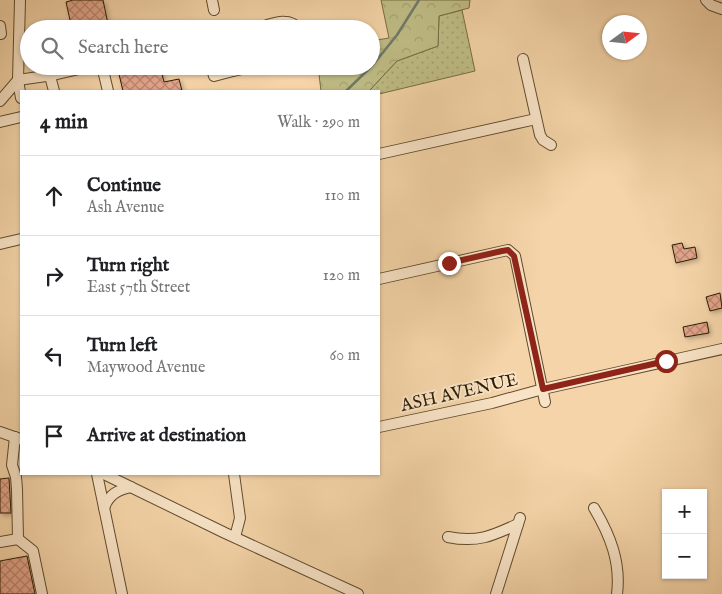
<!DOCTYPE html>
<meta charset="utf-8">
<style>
:root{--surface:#fff;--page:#f6f6f6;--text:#202124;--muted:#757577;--line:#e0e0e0}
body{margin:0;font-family:"IM FELL English",serif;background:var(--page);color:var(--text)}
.controls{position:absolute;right:15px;bottom:15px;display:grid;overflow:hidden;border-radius:0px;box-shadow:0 1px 4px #0004}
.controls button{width:45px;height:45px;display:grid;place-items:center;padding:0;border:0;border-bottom:1px solid var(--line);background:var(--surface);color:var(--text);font:25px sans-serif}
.compass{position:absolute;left:602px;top:15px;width:45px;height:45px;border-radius:50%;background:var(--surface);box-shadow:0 1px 4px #0004;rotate:75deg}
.stop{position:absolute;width:15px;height:15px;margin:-11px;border:4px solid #8f2418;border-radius:50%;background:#fff}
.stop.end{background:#8f2418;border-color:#fff;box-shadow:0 1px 5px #0008}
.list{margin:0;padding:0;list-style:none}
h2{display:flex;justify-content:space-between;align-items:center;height:65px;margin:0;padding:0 20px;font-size:21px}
h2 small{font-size:16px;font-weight:400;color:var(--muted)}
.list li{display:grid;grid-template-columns:32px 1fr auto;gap:15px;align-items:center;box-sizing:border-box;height:80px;padding:0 20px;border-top:1px solid var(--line)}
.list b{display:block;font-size:19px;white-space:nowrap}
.list p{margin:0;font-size:16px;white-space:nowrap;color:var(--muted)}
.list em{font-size:16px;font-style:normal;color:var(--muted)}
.icon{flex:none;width:28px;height:28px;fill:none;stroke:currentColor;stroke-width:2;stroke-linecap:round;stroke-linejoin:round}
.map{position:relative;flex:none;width:722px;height:594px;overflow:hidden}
.search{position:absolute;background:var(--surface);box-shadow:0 1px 4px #0004;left:20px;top:20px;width:360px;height:55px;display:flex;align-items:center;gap:12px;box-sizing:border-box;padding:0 18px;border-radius:28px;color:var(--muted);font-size:19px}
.panel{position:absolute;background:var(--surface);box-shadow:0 1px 4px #0004;left:20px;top:90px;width:360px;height:385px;border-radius:0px}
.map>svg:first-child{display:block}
</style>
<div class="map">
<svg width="722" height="594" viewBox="0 0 722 594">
<defs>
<pattern id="grass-dots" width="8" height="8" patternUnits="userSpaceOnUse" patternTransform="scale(1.25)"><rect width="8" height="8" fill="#bfbc85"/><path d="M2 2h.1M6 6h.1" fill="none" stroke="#a4a171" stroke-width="1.8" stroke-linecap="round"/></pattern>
<pattern id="forest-crowns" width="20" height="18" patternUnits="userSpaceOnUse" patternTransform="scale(1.25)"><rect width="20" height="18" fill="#bfbc85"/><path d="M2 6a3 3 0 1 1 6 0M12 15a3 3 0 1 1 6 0" fill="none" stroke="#a4a171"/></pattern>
<pattern id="building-cross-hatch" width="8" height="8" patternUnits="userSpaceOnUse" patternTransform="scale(1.25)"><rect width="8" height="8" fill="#e2a48a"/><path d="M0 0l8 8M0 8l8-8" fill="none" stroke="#b8856f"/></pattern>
<filter id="shadow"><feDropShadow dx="2" dy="2" stdDeviation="2.5" flood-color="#0004"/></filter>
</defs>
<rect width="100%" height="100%" fill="#f4d4a8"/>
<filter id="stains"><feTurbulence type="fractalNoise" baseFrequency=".004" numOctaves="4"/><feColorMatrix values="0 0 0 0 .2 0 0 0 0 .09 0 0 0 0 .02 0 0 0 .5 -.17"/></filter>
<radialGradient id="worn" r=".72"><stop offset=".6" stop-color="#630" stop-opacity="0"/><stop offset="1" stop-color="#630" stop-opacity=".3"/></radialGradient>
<path fill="url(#grass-dots)" stroke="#776d44" d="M 462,10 L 475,71 L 379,94 L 379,91 L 369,91 L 397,61 L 438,46 L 439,16 Z"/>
<path fill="url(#forest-crowns)" stroke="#776d44" d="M 381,0 L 470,0 L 469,8 L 439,16 L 438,46 L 397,61 L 369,91 L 321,91 L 318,66 L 371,66 L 371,41 L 389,38 Z"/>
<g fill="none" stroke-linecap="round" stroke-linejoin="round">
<path stroke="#707a68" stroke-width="2.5" d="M 346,91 L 372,66 L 397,35 L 419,0"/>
</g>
<g fill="url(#building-cross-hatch)" stroke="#2f1e04" filter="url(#shadow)">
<path d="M 73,0 L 103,0 L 109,29 L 72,29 L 66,2 Z"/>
<path d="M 135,66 L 160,66 L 164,82 L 179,79 L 182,91 L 123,91 L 118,70 Z"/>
<path d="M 682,243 L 684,249 L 695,247 L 697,258 L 676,263 L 672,245 Z"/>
<path d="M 720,293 L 722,308 L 710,311 L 706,297 Z"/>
<path d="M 707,322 L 709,333 L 685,337 L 683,327 Z"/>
<path d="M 9,478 L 11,513 L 0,513 L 0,479 Z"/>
<path d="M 27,556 L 35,594 L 0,594 L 0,561 Z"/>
</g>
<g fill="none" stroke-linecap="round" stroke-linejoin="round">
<defs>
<g id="minor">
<path d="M 20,0 L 18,80 L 21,98"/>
<path d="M 212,0 L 214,10"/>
<path d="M 706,0 L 711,5 L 722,9"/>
<path d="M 0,26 L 1,34"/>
<path d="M 255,29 C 269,25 288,15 299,29"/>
<path d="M 523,59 L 540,135 L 543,140 L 551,145"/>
<path d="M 102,66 L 108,91"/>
<path d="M 211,66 L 214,76 L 233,71 L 232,66"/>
<path d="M 233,71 L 255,66"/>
<path d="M 50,76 L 54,91"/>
<path d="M 18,80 L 53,75 L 92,66"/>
<path d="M 0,101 L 18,80"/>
<path d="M 0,122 L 21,117"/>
<path d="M 379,154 L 536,119"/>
<path d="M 0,244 L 21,239"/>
<path d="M 379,279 L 508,250 L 515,256 L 545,402"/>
<path d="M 379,427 L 492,403 L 543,389 L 722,349"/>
<path d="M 0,432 L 20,439"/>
<path d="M 15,437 L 12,465 L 16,477 L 17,489 L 18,539 L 33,551 L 42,594"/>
<path d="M 97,474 L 122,594"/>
<path d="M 104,474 L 225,533 L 358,594"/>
<path d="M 234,474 L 240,518 L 235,537"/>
<path d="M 104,508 C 109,494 118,490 131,487"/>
<path d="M 594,508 C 610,535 621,562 617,594"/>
<path d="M 448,537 C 477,543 492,536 518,524"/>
<path d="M 0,542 L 18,539"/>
<path d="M 496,594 L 520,518"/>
</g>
</defs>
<use href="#minor" stroke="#604c2d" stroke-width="12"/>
<use href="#minor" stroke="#f8e3c6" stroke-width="10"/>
</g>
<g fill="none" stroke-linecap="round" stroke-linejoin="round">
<path stroke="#8f2418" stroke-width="6" d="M 449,263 L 502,251 L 508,250 L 514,256 L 543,389 L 666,361"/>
</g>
<g text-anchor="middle" stroke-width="4" stroke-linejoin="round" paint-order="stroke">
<g font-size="18" fill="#2f1e04" stroke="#f8e3c6">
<text transform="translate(459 392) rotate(-13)" y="6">ASH AVENUE</text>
</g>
</g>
<rect width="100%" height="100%" filter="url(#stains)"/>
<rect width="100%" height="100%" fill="url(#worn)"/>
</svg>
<div class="controls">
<button>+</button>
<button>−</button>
</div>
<svg class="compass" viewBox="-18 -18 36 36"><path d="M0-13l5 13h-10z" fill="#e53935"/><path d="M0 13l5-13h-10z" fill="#757577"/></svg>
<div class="stop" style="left:666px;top:361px"></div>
<div class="stop end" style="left:449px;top:263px"></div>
<div class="search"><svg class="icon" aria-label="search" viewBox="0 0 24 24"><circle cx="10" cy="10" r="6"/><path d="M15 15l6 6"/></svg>Search here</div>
<section class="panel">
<h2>4 min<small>Walk · 290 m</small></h2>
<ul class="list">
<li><svg class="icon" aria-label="ahead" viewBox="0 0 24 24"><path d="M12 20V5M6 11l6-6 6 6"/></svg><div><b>Continue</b><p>Ash Avenue</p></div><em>110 m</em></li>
<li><svg class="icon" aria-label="right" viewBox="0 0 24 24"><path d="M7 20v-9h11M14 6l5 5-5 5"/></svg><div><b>Turn right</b><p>East 57th Street</p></div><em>120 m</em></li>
<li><svg class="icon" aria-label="left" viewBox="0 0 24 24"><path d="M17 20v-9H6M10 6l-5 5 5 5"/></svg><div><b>Turn left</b><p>Maywood Avenue</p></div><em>60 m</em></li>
<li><svg class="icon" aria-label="arrive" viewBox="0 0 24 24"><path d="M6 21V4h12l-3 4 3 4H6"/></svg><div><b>Arrive at destination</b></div></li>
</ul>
</section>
</div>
